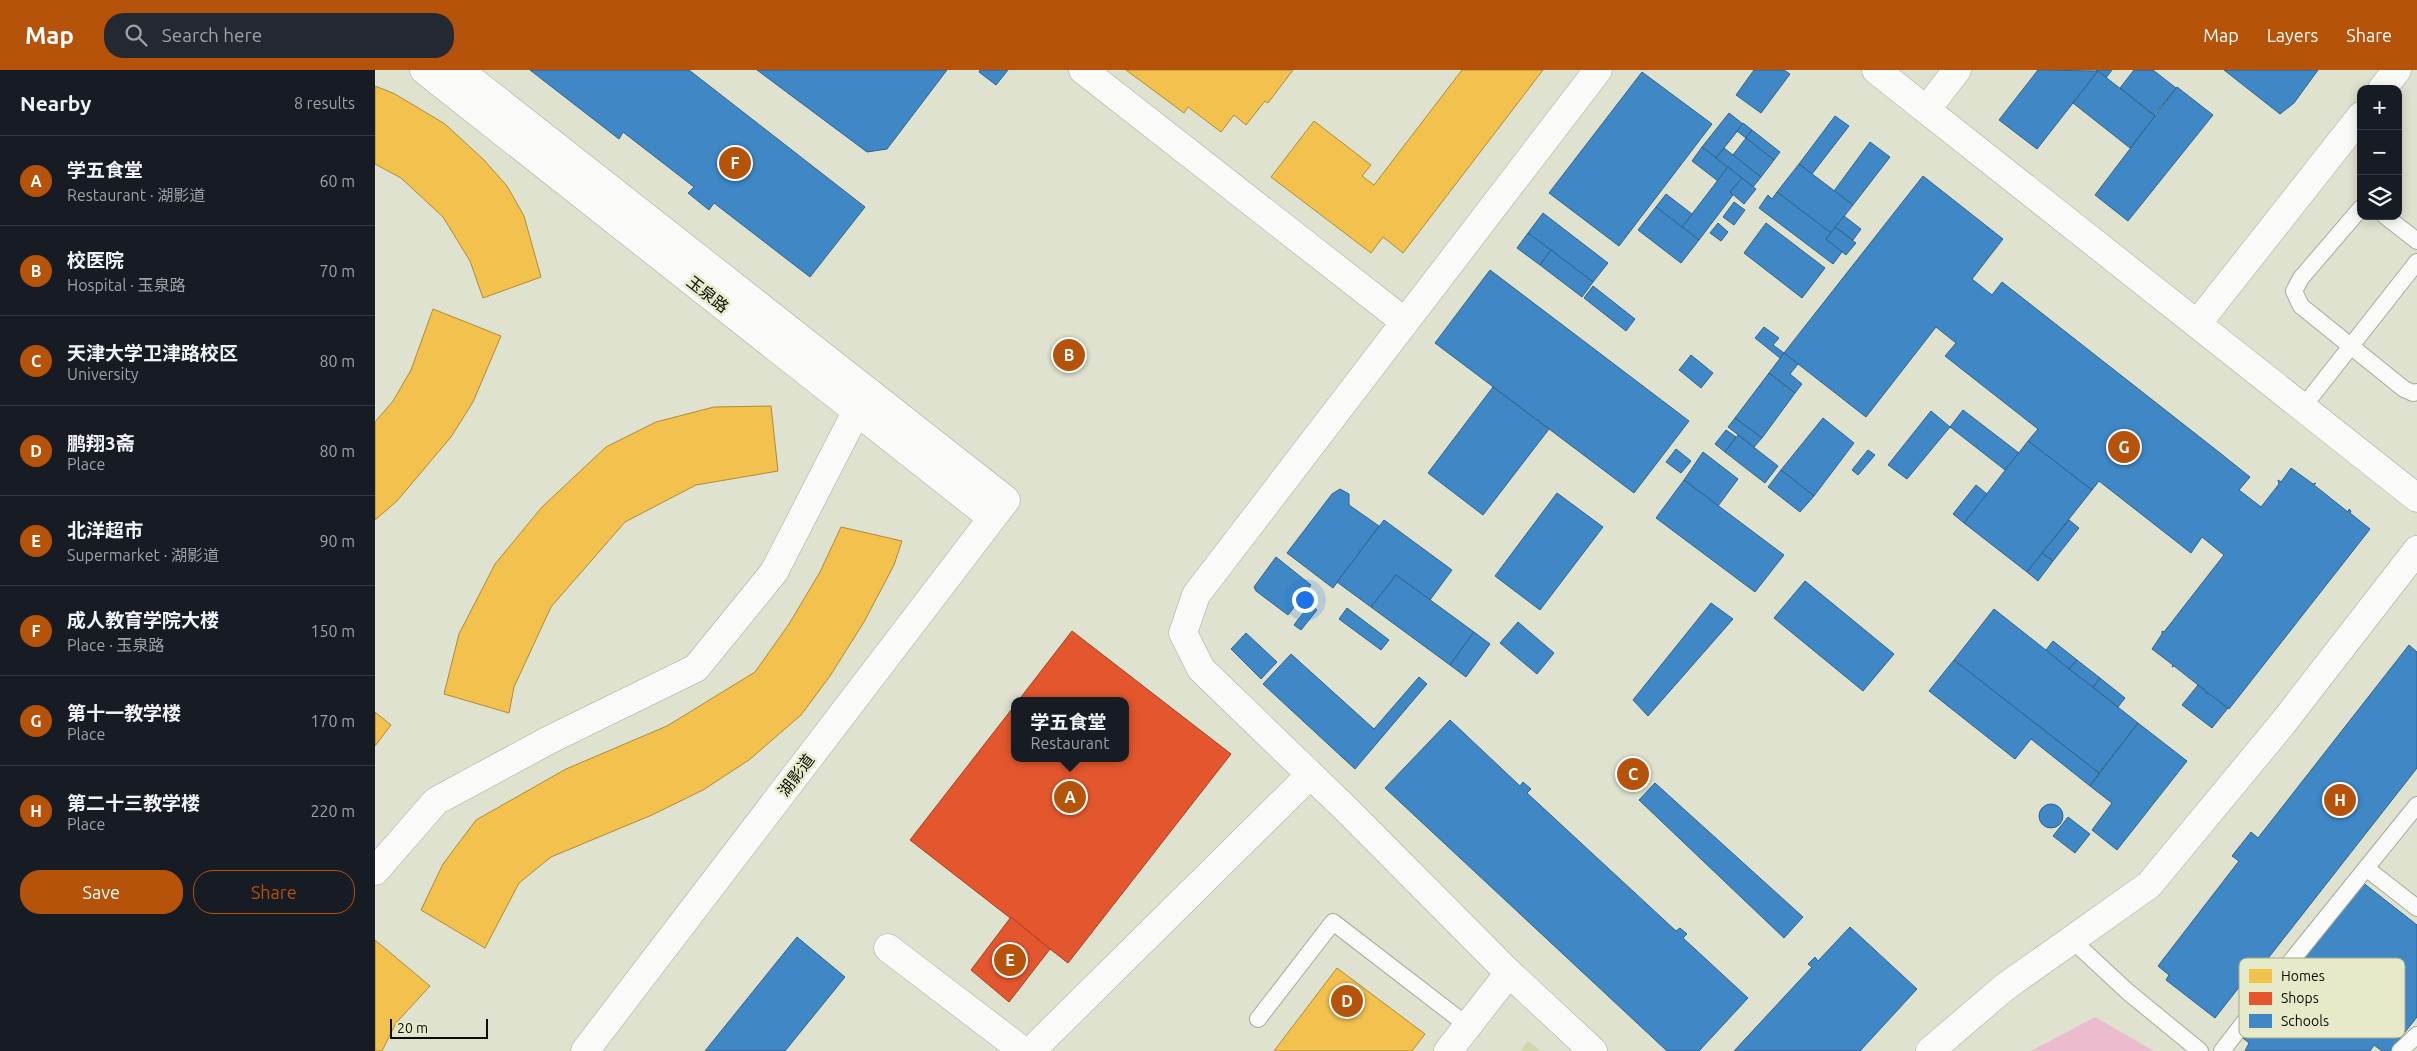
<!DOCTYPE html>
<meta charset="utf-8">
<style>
:root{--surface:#171b24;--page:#242831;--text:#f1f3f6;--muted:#9ea1a6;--line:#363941;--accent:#b45309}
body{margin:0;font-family:Ubuntu,"Noto Sans SC",sans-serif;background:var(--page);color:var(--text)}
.controls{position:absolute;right:15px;top:15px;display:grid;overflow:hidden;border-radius:10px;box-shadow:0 2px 12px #0003}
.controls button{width:45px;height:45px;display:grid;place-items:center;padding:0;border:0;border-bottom:1px solid var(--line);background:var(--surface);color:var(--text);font:25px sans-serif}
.scale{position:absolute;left:15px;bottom:12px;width:98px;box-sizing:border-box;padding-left:5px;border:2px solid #0b0c03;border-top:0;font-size:14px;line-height:18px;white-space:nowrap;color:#0b0c03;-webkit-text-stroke:4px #e6eac8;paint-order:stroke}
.you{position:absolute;left:929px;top:529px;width:18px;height:18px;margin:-12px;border:4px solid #fff;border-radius:50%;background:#1a73e8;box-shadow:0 0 0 8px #1a73e833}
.badge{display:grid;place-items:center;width:32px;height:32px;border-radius:50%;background:var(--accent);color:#fff;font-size:16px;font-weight:700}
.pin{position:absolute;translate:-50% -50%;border:2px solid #fff;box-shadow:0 1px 5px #0006}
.popup{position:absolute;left:636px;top:627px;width:118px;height:65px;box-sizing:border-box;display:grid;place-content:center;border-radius:10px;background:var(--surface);filter:drop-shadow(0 1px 4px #0005);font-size:16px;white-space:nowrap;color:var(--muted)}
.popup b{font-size:19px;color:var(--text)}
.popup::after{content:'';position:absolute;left:50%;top:100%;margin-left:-10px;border:10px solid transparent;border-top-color:var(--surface)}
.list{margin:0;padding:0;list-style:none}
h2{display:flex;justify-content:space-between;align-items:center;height:65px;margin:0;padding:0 20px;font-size:21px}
h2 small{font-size:16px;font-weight:400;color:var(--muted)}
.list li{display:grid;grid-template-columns:32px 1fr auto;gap:15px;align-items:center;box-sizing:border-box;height:90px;padding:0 20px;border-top:1px solid var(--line)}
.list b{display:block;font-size:19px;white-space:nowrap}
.list p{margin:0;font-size:16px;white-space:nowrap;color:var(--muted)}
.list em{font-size:16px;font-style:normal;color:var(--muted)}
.actions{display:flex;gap:10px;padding:15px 20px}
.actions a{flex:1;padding:11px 0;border:1px solid var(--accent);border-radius:20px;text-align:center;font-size:18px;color:var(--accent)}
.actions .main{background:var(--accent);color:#fff}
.icon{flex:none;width:28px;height:28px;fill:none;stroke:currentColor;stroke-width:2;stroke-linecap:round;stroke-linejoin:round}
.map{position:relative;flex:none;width:2042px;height:981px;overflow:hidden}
header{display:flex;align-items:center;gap:30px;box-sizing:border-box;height:70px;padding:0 25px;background:var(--accent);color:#fff}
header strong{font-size:24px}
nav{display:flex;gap:28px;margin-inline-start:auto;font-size:18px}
.search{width:350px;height:45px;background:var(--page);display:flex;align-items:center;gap:12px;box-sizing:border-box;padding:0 18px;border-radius:20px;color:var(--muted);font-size:19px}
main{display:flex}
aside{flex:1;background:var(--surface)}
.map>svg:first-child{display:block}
</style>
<header>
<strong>Map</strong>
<div class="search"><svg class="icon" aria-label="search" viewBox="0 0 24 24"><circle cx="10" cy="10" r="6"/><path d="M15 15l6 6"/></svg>Search here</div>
<nav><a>Map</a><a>Layers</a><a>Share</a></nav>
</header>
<main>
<aside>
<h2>Nearby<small>8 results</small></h2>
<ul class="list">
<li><span class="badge">A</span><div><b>学五食堂</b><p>Restaurant · 湖影道</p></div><em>60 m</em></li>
<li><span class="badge">B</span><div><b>校医院</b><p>Hospital · 玉泉路</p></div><em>70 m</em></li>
<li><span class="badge">C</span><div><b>天津大学卫津路校区</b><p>University</p></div><em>80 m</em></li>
<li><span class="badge">D</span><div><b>鹏翔3斋</b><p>Place</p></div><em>80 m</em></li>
<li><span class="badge">E</span><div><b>北洋超市</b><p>Supermarket · 湖影道</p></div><em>90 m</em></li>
<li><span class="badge">F</span><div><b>成人教育学院大楼</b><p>Place · 玉泉路</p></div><em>150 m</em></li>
<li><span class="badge">G</span><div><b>第十一教学楼</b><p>Place</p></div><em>170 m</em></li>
<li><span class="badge">H</span><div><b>第二十三教学楼</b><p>Place</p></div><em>220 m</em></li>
</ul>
<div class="actions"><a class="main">Save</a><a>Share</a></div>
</aside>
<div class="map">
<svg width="2042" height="981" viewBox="0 0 2042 981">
<rect width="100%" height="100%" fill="#e0e2d0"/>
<path fill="#d1d5b0" d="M 1153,971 L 1166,981 L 1145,981 Z"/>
<path fill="#ecbcce" d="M 1720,947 L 1779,981 L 1656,981 Z"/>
<g fill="#f2c14e" stroke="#ad8b38">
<path d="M 751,0 L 918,0 L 893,33 L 890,31 L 871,55 L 859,45 L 846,62 L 813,37 L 809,43 Z"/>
<path d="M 1087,0 L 1168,0 L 1028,183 L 1008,167 L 996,183 L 896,107 L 939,51 L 996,95 L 987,106 L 999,115 Z"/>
<path d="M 0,16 L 20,24 L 70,54 L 109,90 L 132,116 L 149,146 L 166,207 L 108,228 L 95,191 L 68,147 L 26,108 L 0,94 Z"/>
<path d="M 58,239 L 126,266 L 98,332 L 76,367 L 22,431 L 0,450 L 0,352 L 18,331 L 36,300 Z"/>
<path d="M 396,336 L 403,401 L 321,415 L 250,452 L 176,537 L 139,617 L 134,643 L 69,624 L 84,564 L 120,494 L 167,437 L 231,377 L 281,352 L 339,337 Z"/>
<path d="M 466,457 L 527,471 L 519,495 L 489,552 L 455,606 L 426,645 L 374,690 L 328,720 L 277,745 L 176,787 L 144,813 L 110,878 L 46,840 L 68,794 L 101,750 L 191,699 L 292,656 L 380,602 L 414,554 L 445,502 Z"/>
<path d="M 0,642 L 16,655 L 0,676 Z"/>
<path d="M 0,870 L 55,916 L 21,953 L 7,981 L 0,981 Z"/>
<path d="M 962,898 L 1050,964 L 1037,981 L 899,981 Z"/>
</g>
<g fill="#e4572e" stroke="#a34021">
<path d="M 697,561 L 856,684 L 693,893 L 535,770 L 640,635 L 640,688 L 750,688 L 750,631 L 643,631 Z"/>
<path d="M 636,847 L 675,879 L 634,932 L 596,900 Z"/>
</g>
<g fill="#3f88c5" stroke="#2f638b">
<path d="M 155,0 L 314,0 L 490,137 L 435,207 L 339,133 L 334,140 L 313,123 L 319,117 L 248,62 L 244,69 Z"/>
<path d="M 382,0 L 572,0 L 512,79 L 492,82 Z"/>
<path d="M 605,0 L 633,0 L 621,15 L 604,2 Z"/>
<path d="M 1379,0 L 1409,0 L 1415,4 L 1386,43 L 1361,25 Z"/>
<path d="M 1663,0 L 1723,1 L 1662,79 L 1624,50 Z"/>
<path d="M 1721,0 L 1737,0 L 1731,8 Z"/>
<path d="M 1759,0 L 1778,0 L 1801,18 L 1779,45 L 1745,18 Z"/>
<path d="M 1849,0 L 1943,0 L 1919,33 L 1905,44 Z"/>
<path d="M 1723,1 L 1780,46 L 1755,78 L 1698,33 Z"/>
<path d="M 1267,2 L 1337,54 L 1244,176 L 1174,123 Z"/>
<path d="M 1802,17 L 1838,45 L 1753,151 L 1720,125 Z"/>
<path d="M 1354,43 L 1368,54 L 1341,88 L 1327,77 Z"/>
<path d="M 1460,46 L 1474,56 L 1437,104 L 1424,94 Z"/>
<path d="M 1368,53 L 1377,60 L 1371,68 L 1362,61 Z"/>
<path d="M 1377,60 L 1405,82 L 1399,90 L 1371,68 Z"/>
<path d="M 1371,68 L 1399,90 L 1386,107 L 1358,85 Z"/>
<path d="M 1495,72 L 1515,87 L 1478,135 L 1459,121 Z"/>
<path d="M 1327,77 L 1353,97 L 1343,111 L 1317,91 Z"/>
<path d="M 1349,78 L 1386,107 L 1378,117 L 1341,88 Z"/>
<path d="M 1424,94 L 1478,135 L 1456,163 L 1402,122 Z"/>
<path d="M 1353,97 L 1367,108 L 1355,122 L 1358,125 L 1324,170 L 1307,157 Z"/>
<path d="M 1548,106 L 1628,169 L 1597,209 L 1617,225 L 1627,212 L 1845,383 L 1875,407 L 1864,420 L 1886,437 L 1904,414 L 1903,410 L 1906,412 L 1916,398 L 1938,414 L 1941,413 L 1939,415 L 1973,442 L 1974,439 L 1976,441 L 1975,443 L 1995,459 L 1854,639 L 1833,623 L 1831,624 L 1832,622 L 1799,596 L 1797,597 L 1798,595 L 1777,579 L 1787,564 L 1787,561 L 1789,562 L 1849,485 L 1827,467 L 1816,483 L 1724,411 L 1717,420 L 1653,371 L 1663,359 L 1570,286 L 1581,273 L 1561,257 L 1491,347 L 1409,283 Z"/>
<path d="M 1367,108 L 1381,119 L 1369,134 L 1355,122 Z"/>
<path d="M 1402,122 L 1456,163 L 1451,169 L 1467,182 L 1458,194 L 1384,138 L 1393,125 L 1397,129 Z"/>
<path d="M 1291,124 L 1317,144 L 1307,157 L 1281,137 Z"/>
<path d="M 1359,132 L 1370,140 L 1359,155 L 1348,147 Z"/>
<path d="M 1281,137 L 1324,170 L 1306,193 L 1263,160 Z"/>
<path d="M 1168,143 L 1233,193 L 1218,212 L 1153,163 Z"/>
<path d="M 1469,146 L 1486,159 L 1478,170 L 1460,157 Z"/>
<path d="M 1343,153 L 1353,162 L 1346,171 L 1335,163 Z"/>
<path d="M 1391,153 L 1450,198 L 1427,228 L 1369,183 Z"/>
<path d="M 1460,157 L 1481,173 L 1471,185 L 1451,169 Z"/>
<path d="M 1153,163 L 1176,180 L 1165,195 L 1142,178 Z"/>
<path d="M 1176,180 L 1218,212 L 1207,227 L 1165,195 Z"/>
<path d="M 1115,200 L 1314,351 L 1259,423 L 1060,273 Z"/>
<path d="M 1218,216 L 1260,249 L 1251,261 L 1209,228 Z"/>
<path d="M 1389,257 L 1404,268 L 1398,275 L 1409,283 L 1405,288 L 1380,268 Z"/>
<path d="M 1409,283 L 1423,294 L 1415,304 L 1427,314 L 1420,323 L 1394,303 Z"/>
<path d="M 1316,285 L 1338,303 L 1326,318 L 1304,300 Z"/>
<path d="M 1394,303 L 1420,323 L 1387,368 L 1360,348 Z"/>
<path d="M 1118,317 L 1174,359 L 1108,445 L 1053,403 Z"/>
<path d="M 1588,340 L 1644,383 L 1630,400 L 1575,357 Z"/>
<path d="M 1556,341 L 1575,357 L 1532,409 L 1513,395 Z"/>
<path d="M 1360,348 L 1387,368 L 1379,377 L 1353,357 Z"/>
<path d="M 1448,348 L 1479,373 L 1439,426 L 1406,400 Z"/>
<path d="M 1351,360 L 1361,367 L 1350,382 L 1340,374 Z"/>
<path d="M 1363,365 L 1403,396 L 1390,413 L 1350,382 Z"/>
<path d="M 1653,371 L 1717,420 L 1652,502 L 1589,453 Z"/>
<path d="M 1301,379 L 1316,391 L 1306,403 L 1291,392 Z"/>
<path d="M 1493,380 L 1500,385 L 1483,405 L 1477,400 Z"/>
<path d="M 1328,382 L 1363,409 L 1343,436 L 1309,410 Z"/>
<path d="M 1406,400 L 1439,426 L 1425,442 L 1393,417 Z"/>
<path d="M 1309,410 L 1409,485 L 1380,522 L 1281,448 Z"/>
<path d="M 1601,415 L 1612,424 L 1589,453 L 1578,444 Z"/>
<path d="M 965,419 L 974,424 L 974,435 L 1004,456 L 958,518 L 912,483 L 957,424 Z"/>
<path d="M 1182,423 L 1228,457 L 1165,540 L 1120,506 Z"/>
<path d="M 1009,450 L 1077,500 L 1055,530 L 1021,505 L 996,537 L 962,512 Z"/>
<path d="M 1694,450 L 1704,458 L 1678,491 L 1667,483 Z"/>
<path d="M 1667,483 L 1678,491 L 1663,511 L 1652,502 Z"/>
<path d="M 901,487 L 936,515 L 913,545 L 881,521 L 879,517 Z"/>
<path d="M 1021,505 L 1099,562 L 1075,595 L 996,537 Z"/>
<path d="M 1430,511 L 1519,584 L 1488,621 L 1399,548 Z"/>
<path d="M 1336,533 L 1358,549 L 1273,646 L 1258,630 Z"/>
<path d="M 935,534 L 942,540 L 926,560 L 919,555 Z"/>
<path d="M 972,538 L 1014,570 L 1006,580 L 964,549 Z"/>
<path d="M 1619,539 L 1763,653 L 1724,703 L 1579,590 Z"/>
<path d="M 1143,552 L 1179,583 L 1162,604 L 1125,573 Z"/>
<path d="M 1099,562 L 1115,574 L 1091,607 L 1075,595 Z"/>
<path d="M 871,563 L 902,592 L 886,609 L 856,579 Z"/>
<path d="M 1678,571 L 1702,590 L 1694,599 L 1671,580 Z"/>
<path d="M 2034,575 L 2042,582 L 2042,698 L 1880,905 L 1876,902 L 1840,948 L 1791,910 L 1794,905 L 1783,896 L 1864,791 L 1857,786 L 1876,762 L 1883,768 Z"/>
<path d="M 916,584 L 999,659 L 1044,607 L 1052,614 L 980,699 L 888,614 Z"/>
<path d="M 1579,590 L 1724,703 L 1715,716 L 1656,669 L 1640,689 L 1554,621 Z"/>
<path d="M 1702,590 L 1725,608 L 1718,617 L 1694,599 Z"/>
<path d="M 1725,608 L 1750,628 L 1743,637 L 1718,617 Z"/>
<path d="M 1823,615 L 1832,622 L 1831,624 L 1833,623 L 1853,638 L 1837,658 L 1807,635 Z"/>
<path d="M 1075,650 L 1145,716 L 1148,712 L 1156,719 L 1152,723 L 1301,861 L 1305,858 L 1312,864 L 1308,868 L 1373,928 L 1324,981 L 1292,981 L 1010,718 Z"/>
<path d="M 1763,653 L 1812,691 L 1742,780 L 1717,760 L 1737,733 L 1715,716 Z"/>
<path d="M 1280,713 L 1428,847 L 1409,868 L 1264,730 Z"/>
<circle cx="1676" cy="746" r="12"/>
<path d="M 1693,747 L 1715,764 L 1700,783 L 1678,766 Z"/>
<path d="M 1987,812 L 2042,855 L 2042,947 L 2015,981 L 2007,981 L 1999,975 L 1995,981 L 1870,981 L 1874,973 L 1868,968 Z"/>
<path d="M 1475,857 L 1542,919 L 1485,981 L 1359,981 L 1437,897 L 1433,894 L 1440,887 L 1443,891 Z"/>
<path d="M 422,867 L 470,907 L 410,981 L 330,981 Z"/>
</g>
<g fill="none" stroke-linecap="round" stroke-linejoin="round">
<defs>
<g id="lane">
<path d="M 1986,138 L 1926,208 L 1919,221 L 1926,236 L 2029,319 L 2038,323 L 2042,322"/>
<path d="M 2010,146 L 2042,171"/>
<path d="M 1928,337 L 2042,192"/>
<path d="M 1991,798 L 2042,838"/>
<path d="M 1697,870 L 1753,922 L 1825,981"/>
<path d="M 883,949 L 958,852 L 1093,956"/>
<path d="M 1847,981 L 1917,890 L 2042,735"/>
<path d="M 2025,981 L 2042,965"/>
</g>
<g id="street">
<path d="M 708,0 L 1030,252"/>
<path d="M 1501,0 L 2042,428"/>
<path d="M 2007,19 L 2022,0"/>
<path d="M 1552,39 L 1582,0"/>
<path d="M 1822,254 L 1986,46"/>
<path d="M 0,801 L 61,731 L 174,670 L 321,598 L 399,502 L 492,321"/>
<path d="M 513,878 L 648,981"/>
<path d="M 656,981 L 935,705"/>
<path d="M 1073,981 L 1134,903"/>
<path d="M 1218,981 L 1134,903 L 972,740 L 826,599 L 808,563 L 821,525 L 1223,0"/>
<path d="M 1555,981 L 1630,917 L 1774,815 L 1908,653 L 2042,480"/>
</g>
<g id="secondary">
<path d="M 49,0 L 617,448"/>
<path d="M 84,0 L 631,430 L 210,981"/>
</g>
</defs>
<use href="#lane" stroke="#a7a99a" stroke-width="18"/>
<use href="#street" stroke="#a7a99a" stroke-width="29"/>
<use href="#secondary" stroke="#a7a99a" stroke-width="29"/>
<use href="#lane" stroke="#fafbf8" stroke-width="16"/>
<use href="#street" stroke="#fafbf8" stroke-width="28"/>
<use href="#secondary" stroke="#fafbf8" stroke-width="28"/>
</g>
<g text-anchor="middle" stroke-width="5" stroke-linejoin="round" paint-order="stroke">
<g font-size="16" fill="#0b0c03" stroke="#e6eac8">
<text transform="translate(333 224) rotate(38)" y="6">玉泉路</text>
<text transform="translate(421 705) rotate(-53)" y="6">湖影道</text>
</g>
</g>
<rect x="1864" y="888" width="166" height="80" rx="8" fill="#e6eac8" stroke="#a4a78d" stroke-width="1"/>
<rect x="1874" y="899" width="23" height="14" fill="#f2c14e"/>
<rect x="1874" y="922" width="23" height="13" fill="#e4572e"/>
<rect x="1874" y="944" width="23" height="14" fill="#3f88c5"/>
<g font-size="14" fill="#0b0c03">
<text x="1906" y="911">Homes</text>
<text x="1906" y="933">Shops</text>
<text x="1906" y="956">Schools</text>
</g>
</svg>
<div class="controls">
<button>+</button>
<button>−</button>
<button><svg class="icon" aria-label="layers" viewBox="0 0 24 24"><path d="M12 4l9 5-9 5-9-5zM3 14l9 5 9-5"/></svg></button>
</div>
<div class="scale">20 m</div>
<div class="you"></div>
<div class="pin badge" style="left:695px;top:727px">A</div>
<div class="popup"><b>学五食堂</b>Restaurant</div>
<div class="pin badge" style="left:694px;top:285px">B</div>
<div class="pin badge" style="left:1258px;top:704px">C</div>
<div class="pin badge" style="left:972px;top:931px">D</div>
<div class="pin badge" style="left:635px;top:890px">E</div>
<div class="pin badge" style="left:360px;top:93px">F</div>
<div class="pin badge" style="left:1749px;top:377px">G</div>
<div class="pin badge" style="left:1965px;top:730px">H</div>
</div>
</main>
